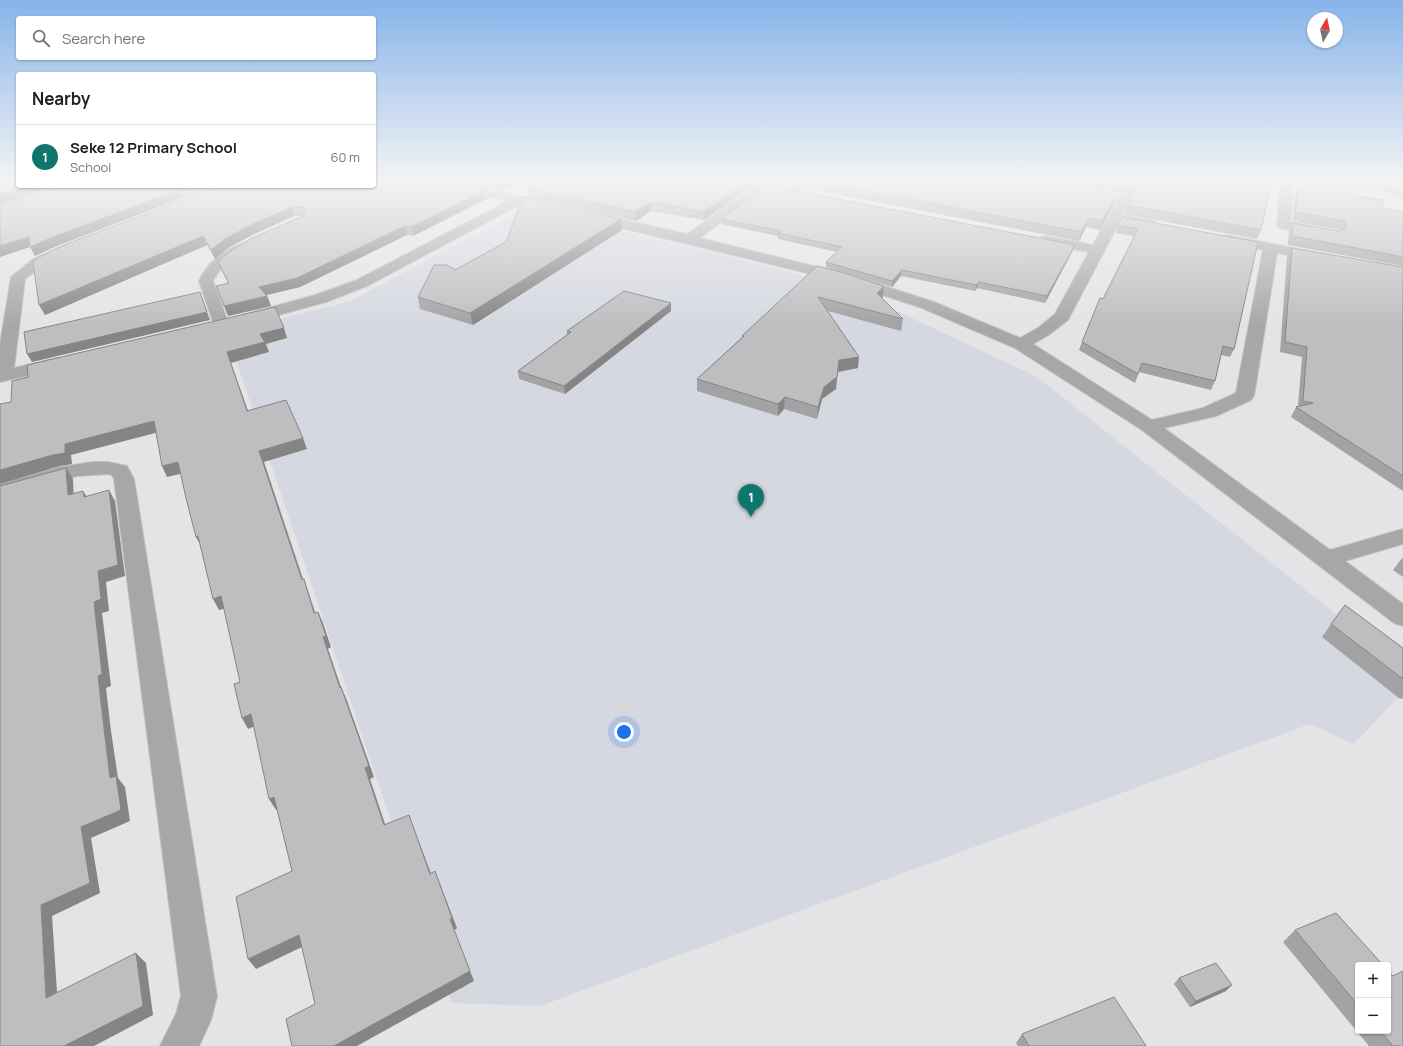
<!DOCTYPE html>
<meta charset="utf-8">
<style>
:root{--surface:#fff;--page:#f6f6f6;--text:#202124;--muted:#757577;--line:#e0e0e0;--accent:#0f766e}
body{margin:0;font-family:Manrope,sans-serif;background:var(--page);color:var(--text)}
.controls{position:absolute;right:12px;bottom:12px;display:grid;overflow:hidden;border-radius:4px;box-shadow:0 1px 3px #0004}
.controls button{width:36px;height:36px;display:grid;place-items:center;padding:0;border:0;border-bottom:1px solid var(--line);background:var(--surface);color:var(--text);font:20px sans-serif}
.compass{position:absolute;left:1307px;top:12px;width:36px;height:36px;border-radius:50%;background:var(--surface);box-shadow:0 1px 3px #0004;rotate:9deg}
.you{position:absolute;left:624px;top:732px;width:14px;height:14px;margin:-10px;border:3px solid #fff;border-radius:50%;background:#1a73e8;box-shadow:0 0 0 6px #1a73e833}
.badge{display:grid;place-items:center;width:26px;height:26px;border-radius:50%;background:var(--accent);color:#fff;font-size:13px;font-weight:700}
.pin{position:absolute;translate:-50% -33px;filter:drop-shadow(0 1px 2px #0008)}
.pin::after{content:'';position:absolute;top:21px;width:14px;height:12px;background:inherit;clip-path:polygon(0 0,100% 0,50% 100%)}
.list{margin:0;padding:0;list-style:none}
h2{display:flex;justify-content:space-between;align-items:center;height:52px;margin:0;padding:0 16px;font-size:17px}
h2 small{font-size:13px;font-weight:400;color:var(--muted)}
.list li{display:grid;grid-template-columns:26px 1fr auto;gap:12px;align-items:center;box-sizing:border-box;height:64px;padding:0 16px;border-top:1px solid var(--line)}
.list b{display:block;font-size:15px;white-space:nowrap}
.list p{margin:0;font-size:13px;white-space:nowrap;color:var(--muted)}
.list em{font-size:13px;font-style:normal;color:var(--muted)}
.icon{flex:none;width:22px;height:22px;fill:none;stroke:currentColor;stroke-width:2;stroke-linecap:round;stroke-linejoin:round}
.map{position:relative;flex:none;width:1403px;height:1046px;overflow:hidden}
.search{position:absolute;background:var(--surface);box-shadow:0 1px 3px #0004;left:16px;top:16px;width:360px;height:44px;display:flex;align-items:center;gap:10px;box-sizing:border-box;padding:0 14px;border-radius:4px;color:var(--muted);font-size:15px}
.panel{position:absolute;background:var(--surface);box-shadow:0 1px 3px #0004;left:16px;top:72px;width:360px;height:116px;border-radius:4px}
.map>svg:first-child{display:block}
</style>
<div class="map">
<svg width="1403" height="1046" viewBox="0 0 1403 1046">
<rect width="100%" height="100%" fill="#e4e4e6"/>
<path fill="#d6d8e1" d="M 517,213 L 558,216 L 738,259 L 846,287 L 1037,377 L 1390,657 L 1403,692 L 1354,744 L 1310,724 L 540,1006 L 452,1003 L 227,333 L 350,301 Z"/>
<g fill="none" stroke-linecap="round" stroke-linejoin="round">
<defs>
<g id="minor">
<path d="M 428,181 L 450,181 L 549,203 L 554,204 L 555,207 L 554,210 L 549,211 L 521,204 L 367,286 L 326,302 L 249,323 L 243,321 L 241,318 L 243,315 L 315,295 L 357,280 L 508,201 L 430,184 Z"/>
<path d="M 736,181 L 761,181 L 798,188 L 800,191 L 798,194 L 794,195 L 765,189 L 700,238 L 850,275 L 934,302 L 1020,338 L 1038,328 L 1055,314 L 1089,252 L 1041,243 L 1039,240 L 1041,237 L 1046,236 L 1093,245 L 1128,181 L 1140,181 L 1122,215 L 1155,221 L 1157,224 L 1155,227 L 1150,228 L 1119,223 L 1068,320 L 1050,334 L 1033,344 L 1152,420 L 1203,408 L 1236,393 L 1263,250 L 1222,242 L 1220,239 L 1222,236 L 1227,235 L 1324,254 L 1326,257 L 1324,260 L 1319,261 L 1277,253 L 1254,396 L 1251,400 L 1216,416 L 1164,428 L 1330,550 L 1403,529 L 1403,544 L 1345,561 L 1403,604 L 1403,626 L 1394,623 L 1142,430 L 1015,348 L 922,308 L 840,281 L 588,220 L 586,217 L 588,214 L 593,213 L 687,234 L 753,187 L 738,184 Z"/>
<path d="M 1281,181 L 1293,181 L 1291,222 L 1326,229 L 1328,232 L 1326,235 L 1321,236 L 1279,228 L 1277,225 Z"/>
<path d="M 1357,181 L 1376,181 L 1403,189 L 1403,197 L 1359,184 Z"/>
<path d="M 158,186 L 178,186 L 206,193 L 208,196 L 206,199 L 202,200 L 160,189 Z"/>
<path d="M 244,243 L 249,244 L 251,247 L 249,250 C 235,257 220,266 213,281 L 229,325 L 227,328 L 221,330 L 215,328 L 199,281 C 207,263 225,248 244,243 Z"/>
<path d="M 59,248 L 64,249 L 66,252 L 64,255 L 43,265 L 25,279 L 14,368 L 58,358 L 64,359 L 67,363 L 64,367 L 0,382 L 0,345 L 11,277 L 33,259 Z"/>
<path d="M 93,462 L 108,462 L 127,466 L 134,479 L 217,996 L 211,1020 L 199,1046 L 160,1046 L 176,1014 L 181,996 L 114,479 L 112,475 L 108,474 L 77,476 L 0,498 L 0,484 L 60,467 Z"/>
</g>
</defs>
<use href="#minor" stroke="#c1c1c3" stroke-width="2"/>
<use href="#minor" fill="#a7a7a6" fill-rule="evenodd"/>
</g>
<g fill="#a3a3a5">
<path d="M 457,181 L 521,181 L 502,191 Z"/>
<path d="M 769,181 L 1037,181 L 1115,202 L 1100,230 L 1086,227 L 1079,241 Z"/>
<path d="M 1048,181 L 1126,181 L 1120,193 Z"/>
<path d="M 184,186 L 213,186 L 201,190 Z"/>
<path d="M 219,186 L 486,190 L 488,198 L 413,236 L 407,235 L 300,287 L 267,295 L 271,306 L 228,316 L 228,283 L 222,271 L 218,262 L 302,216 L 294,216 L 254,234 L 228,248 L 215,259 L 207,245 L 45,315 Z"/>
<path d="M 527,188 L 749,188 L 704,220 L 651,211 L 636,221 L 528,197 Z"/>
<path d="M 1297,189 L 1356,196 L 1382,208 L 1403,212 L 1403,266 L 1288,245 L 1289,231 L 1293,223 L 1338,231 L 1340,230 L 1339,230 L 1293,221 L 1294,197 Z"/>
<path d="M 1127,205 L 1261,230 L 1257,239 L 1124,214 Z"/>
<path d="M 621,219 L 622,230 L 473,325 L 420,309 L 418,297 L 455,270 Z"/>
<path d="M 721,219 L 1073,250 L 1045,303 L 977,288 L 975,291 L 901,276 L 892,287 L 842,272 L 883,297 L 882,298 L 903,319 L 901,331 L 828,311 L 858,368 L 838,372 L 836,389 L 822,399 L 817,419 L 784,409 L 778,416 L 697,391 L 697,379 L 742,337 L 742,336 L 840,272 L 826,267 L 826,262 L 837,252 L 778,239 L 778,236 L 721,224 Z"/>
<path d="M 1118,225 L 1258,242 L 1234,349 L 1230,357 L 1221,355 L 1215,381 L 1211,390 L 1139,372 L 1135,383 L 1079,350 L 1082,342 L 1134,236 L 1116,233 Z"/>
<path d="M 1292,248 L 1403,267 L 1403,491 L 1291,417 L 1296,407 L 1298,406 L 1302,357 L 1280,352 L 1287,256 Z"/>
<path d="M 671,311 L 565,394 L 519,379 L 518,371 L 567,335 L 567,331 Z"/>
<path d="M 1403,557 L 1403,577 L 1393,570 Z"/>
<path d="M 1331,624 L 1403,648 L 1403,698 L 1400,699 L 1322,637 Z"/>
<path d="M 1295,930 L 1358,965 L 1358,1031 L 1388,1031 L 1403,1046 L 1369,1046 L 1283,942 Z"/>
<path d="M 1179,978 L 1226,991 L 1190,1007 L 1174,984 Z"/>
<path d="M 1022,1034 L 1146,1046 L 1018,1046 L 1016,1043 Z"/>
</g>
<g fill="#858586">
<path d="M 504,181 L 521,181 L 502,191 L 500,183 Z"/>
<path d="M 747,181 L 750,181 L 749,188 L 704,220 L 704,212 Z"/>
<path d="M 1125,181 L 1126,181 L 1120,193 L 1123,185 Z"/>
<path d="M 28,186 L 56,186 L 0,205 L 0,195 Z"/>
<path d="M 199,186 L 213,186 L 201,190 Z"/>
<path d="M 182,189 L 185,197 L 57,246 L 35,256 L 30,247 L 33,246 L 0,257 L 0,246 L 29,237 L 53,237 Z"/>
<path d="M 486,190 L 488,198 L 413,236 L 411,227 Z"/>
<path d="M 1117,194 L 1115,202 L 1100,230 L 1102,221 Z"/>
<path d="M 651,202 L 651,211 L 636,221 L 635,212 Z"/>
<path d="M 292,207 L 294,216 L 254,234 L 228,248 L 215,259 L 211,250 L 225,239 L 251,225 Z"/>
<path d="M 1089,218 L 1086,227 L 1079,241 L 1081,232 Z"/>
<path d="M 621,219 L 622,230 L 473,325 L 470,313 Z"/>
<path d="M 405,226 L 407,235 L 300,287 L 262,296 L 259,287 Z"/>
<path d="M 203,236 L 207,245 L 45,315 L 39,305 Z"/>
<path d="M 1075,245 L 1073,250 L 1045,303 L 1047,296 Z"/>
<path d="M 902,270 L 901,276 L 892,287 L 892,281 Z"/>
<path d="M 979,282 L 977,288 L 975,291 L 976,285 Z"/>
<path d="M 884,286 L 883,297 L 876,304 L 877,293 Z"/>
<path d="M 200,292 L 210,320 L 32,362 L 27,354 Z"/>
<path d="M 267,296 L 271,306 L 228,316 L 224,306 Z"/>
<path d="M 671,303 L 671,311 L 565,394 L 564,386 Z"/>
<path d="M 284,328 L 287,338 L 266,344 L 269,352 L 231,363 L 252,422 L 247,411 L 227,352 L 260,334 Z"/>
<path d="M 859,357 L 858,368 L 837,372 L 839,360 Z"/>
<path d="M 837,377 L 836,389 L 822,399 L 817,419 L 818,407 L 824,387 Z"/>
<path d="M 785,397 L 784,409 L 778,416 L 778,404 Z"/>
<path d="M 154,421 L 159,432 L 71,455 L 72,464 L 60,466 L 0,484 L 0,470 L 65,444 Z"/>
<path d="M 303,438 L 307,449 L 264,462 L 307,591 L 302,580 L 259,451 Z"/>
<path d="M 178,462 L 184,473 L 167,477 L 162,466 Z"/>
<path d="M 66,468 L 73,479 L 74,506 L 68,495 Z"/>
<path d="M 109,490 L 115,501 L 125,576 L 106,582 L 109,611 L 102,613 L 111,686 L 106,688 L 111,731 L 118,778 L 125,787 L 130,821 L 91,838 L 100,893 L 52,916 L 58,1007 L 46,998 L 41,905 L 81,827 L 110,778 L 103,720 L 98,676 L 94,602 Z"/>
<path d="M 83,491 L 90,502 L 84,497 Z"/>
<path d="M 198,536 L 202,548 L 196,537 Z"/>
<path d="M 304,579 L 319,624 L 314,613 Z"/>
<path d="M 221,596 L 227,608 L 219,610 L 213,599 Z"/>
<path d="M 318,612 L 323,623 L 331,647 L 328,649 L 345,699 L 340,688 L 323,637 Z"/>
<path d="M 341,687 L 346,698 L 374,777 L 370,779 L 389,836 L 384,825 L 365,768 Z"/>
<path d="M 251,714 L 257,725 L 248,729 L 242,718 Z"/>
<path d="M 274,797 L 281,808 L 276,810 L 269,799 Z"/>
<path d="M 409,815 L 413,826 L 435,884 L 430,874 Z"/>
<path d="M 435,871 L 457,928 L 454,930 L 474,981 L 357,1046 L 334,1046 L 450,919 Z"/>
<path d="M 299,935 L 306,945 L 256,969 L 248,959 Z"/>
<path d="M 136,953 L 146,963 L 153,1015 L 94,1046 L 64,1046 Z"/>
<path d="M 1232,985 L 1226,991 L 1190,1007 L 1196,1001 Z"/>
</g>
<g fill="#bebec0" stroke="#858586">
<path d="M 0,181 L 18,181 L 18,186 L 28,186 L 0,195 Z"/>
<path d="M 374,181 L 446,181 L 486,190 L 411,227 L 405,226 L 297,278 L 259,287 L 267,296 L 224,306 L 216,286 L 229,283 L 218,262 L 228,253 L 252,238 L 303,216 L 306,212 L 304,207 L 292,207 L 251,225 L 225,239 L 211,250 L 203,236 L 39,305 L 33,262 L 39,257 L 64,245 L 219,186 L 374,186 Z"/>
<path d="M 493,181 L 504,181 L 500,183 Z"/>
<path d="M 529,181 L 747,181 L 704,212 L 651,202 L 635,212 L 527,188 Z"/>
<path d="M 813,181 L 1037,181 L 1117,194 L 1102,221 L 1089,218 L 1081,232 Z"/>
<path d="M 1099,181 L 1125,181 L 1123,185 Z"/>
<path d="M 1140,181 L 1272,181 L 1261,230 L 1127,205 Z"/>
<path d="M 1308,181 L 1357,181 L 1356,196 L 1383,200 L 1382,208 L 1403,212 L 1403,257 L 1292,236 L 1293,223 L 1338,231 L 1345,229 L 1347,225 L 1344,221 L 1296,212 L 1297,189 Z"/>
<path d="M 766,185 L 1075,245 L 1047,296 L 979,282 L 976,285 L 902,270 L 892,281 L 826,262 L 842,247 L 778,233 L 781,231 L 721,219 Z"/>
<path d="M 62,186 L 171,186 L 182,189 L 53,237 L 30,247 L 29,237 L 0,246 L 0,206 Z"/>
<path d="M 523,197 L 621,219 L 470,313 L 418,297 L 434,265 L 447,265 L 455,270 L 506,242 Z"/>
<path d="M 1122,217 L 1258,242 L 1234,349 L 1223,346 L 1215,381 L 1142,363 L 1138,374 L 1082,342 L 1100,298 L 1103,299 L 1138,229 L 1118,225 Z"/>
<path d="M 1292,248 L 1403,267 L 1403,476 L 1296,407 L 1313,403 L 1303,401 L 1307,347 L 1285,342 Z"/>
<path d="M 817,266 L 841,272 L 884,286 L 877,293 L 903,319 L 818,297 L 859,357 L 839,360 L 837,377 L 824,387 L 818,407 L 785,397 L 778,404 L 697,379 L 744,336 L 742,336 Z"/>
<path d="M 624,291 L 671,303 L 564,386 L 518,371 L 571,332 L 567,331 Z"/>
<path d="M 200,292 L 207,312 L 27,354 L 24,332 Z"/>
<path d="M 275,307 L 284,328 L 260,334 L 265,342 L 227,352 L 247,411 L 286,400 L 303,438 L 259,451 L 302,580 L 304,579 L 314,613 L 318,612 L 326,636 L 323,637 L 340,688 L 341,687 L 369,766 L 365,768 L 384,825 L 409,815 L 430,874 L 435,871 L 452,918 L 450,919 L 470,971 L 334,1046 L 292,1046 L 286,1019 L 315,1004 L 299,935 L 248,959 L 236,897 L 292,871 L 274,797 L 269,799 L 251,714 L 242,718 L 234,684 L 240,682 L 221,596 L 213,599 L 198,536 L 196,537 L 186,498 L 178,462 L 162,466 L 154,421 L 65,444 L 65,453 L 53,455 L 0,470 L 0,404 L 11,402 L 12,381 L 28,377 L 27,365 Z"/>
<path d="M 66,468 L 68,495 L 83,491 L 84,497 L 109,490 L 118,565 L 98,571 L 101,599 L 94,602 L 102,674 L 98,676 L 103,720 L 110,778 L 116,776 L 121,810 L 81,827 L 90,883 L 41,905 L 46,998 L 136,953 L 143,1006 L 64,1046 L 0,1046 L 0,486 Z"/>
<path d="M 1345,605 L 1403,648 L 1403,679 L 1331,624 Z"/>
<path d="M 1336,913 L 1383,965 L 1358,965 L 1358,1005 L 1295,930 Z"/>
<path d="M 1216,963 L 1232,985 L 1196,1001 L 1179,978 Z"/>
<path d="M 1388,971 L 1393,976 L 1403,971 L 1403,1046 L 1393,1046 L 1380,1031 L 1388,1031 Z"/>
<path d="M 1114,997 L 1146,1046 L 1029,1046 L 1022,1034 Z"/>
</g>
<linearGradient id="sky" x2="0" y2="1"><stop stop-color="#86b4ea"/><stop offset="0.55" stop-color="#f3f3f4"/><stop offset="1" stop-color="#f3f3f4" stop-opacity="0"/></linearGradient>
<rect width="1403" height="327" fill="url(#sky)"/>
</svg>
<div class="controls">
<button>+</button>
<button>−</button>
</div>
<svg class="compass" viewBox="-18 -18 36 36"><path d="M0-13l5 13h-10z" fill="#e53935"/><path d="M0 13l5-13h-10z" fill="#757577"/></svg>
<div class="you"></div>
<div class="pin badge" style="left:751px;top:517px">1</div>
<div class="search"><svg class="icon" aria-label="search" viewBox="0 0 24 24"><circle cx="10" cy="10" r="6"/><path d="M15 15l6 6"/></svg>Search here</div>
<section class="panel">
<h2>Nearby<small></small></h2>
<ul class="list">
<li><span class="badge">1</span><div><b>Seke 12 Primary School</b><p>School</p></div><em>60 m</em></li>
</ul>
</section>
</div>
